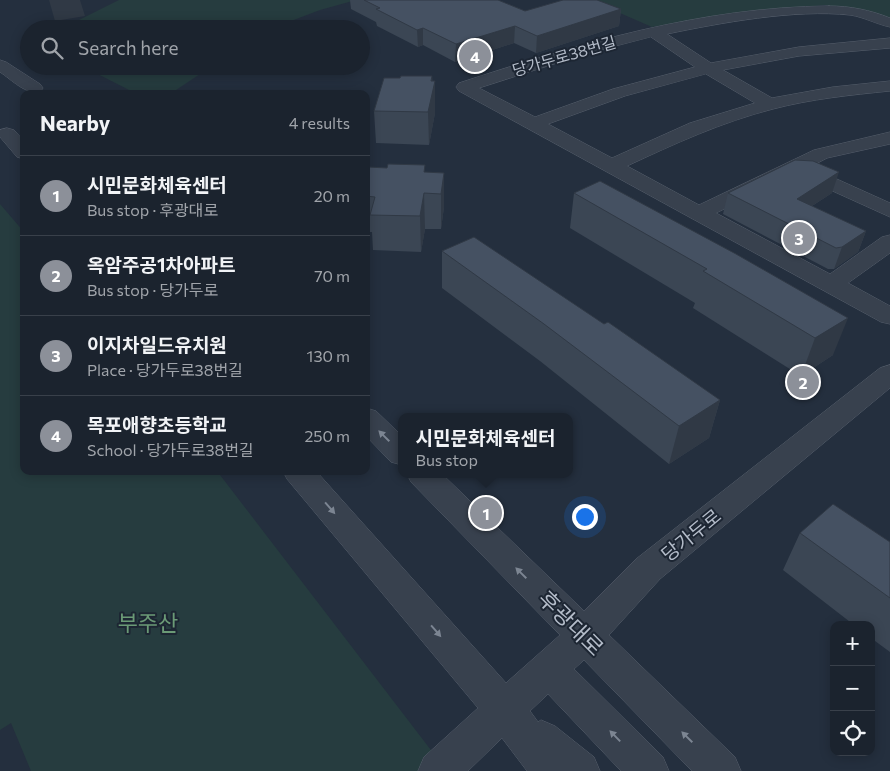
<!DOCTYPE html>
<meta charset="utf-8">
<style>
:root{--surface:#1b232e;--page:#242b36;--text:#f1f3f6;--muted:#a0a4aa;--line:#39404a;--accent:#8c9099}
body{margin:0;font-family:Commissioner,"Noto Sans KR",sans-serif;background:var(--page);color:var(--text)}
.controls{position:absolute;right:15px;bottom:15px;display:grid;overflow:hidden;border-radius:10px;box-shadow:0 2px 12px #0003}
.controls button{width:45px;height:45px;display:grid;place-items:center;padding:0;border:0;border-bottom:1px solid var(--line);background:var(--surface);color:var(--text);font:25px sans-serif}
.you{position:absolute;left:584px;top:516px;width:18px;height:18px;margin:-12px;border:4px solid #fff;border-radius:50%;background:#1a73e8;box-shadow:0 0 0 8px #1a73e833}
.badge{display:grid;place-items:center;width:32px;height:32px;border-radius:50%;background:var(--accent);color:#fff;font-size:16px;font-weight:700}
.pin{position:absolute;translate:-50% -50%;border:2px solid #fff;box-shadow:0 1px 5px #0006}
.popup{position:absolute;left:398px;top:413px;width:175px;height:65px;box-sizing:border-box;display:grid;place-content:center;border-radius:10px;background:var(--surface);filter:drop-shadow(0 1px 4px #0005);font-size:16px;white-space:nowrap;color:var(--muted)}
.popup b{font-size:19px;color:var(--text)}
.popup::after{content:'';position:absolute;left:50%;top:100%;margin-left:-10px;border:10px solid transparent;border-top-color:var(--surface)}
.list{margin:0;padding:0;list-style:none}
h2{display:flex;justify-content:space-between;align-items:center;height:65px;margin:0;padding:0 20px;font-size:21px}
h2 small{font-size:16px;font-weight:400;color:var(--muted)}
.list li{display:grid;grid-template-columns:32px 1fr auto;gap:15px;align-items:center;box-sizing:border-box;height:80px;padding:0 20px;border-top:1px solid var(--line)}
.list b{display:block;font-size:19px;white-space:nowrap}
.list p{margin:0;font-size:16px;white-space:nowrap;color:var(--muted)}
.list em{font-size:16px;font-style:normal;color:var(--muted)}
.icon{flex:none;width:28px;height:28px;fill:none;stroke:currentColor;stroke-width:2;stroke-linecap:round;stroke-linejoin:round}
.map{position:relative;flex:none;width:890px;height:771px;overflow:hidden}
.search{position:absolute;background:var(--surface);box-shadow:0 2px 12px #0003;left:20px;top:20px;width:350px;height:55px;display:flex;align-items:center;gap:12px;box-sizing:border-box;padding:0 18px;border-radius:28px;color:var(--muted);font-size:19px}
.panel{position:absolute;background:var(--surface);box-shadow:0 2px 12px #0003;left:20px;top:90px;width:350px;height:385px;border-radius:10px}
.map>svg:first-child{display:block}
</style>
<div class="map">
<svg width="890" height="771" viewBox="0 0 890 771">
<rect width="100%" height="100%" fill="#242f3e"/>
<g fill="#263c3f">
<path d="M 119,0 L 356,0 L 320,10 L 270,29 L 61,29 Z"/>
<path d="M 590,0 L 890,0 L 890,19 L 867,11 L 824,5 L 746,13 L 652,27 Z"/>
<path d="M 82,66 L 212,66 L 170,94 L 137,94 Z"/>
<path d="M 0,204 L 24,232 L 24,471 L 217,471 L 447,771 L 31,771 L 11,723 L 0,730 Z"/>
</g>
<g fill="none" stroke-linecap="round" stroke-linejoin="round">
<defs>
<g id="minor">
<path d="M 829,6 C 850,6 870,10 890,18 L 890,27 C 876,24 864,17 850,15 C 795,9 720,23 667,34 L 711,63 L 799,47 L 890,38 L 890,48 L 799,56 L 723,70 L 772,98 L 833,87 L 890,81 L 890,91 C 851,95 811,99 773,109 C 722,122 674,144 627,166 L 699,205 L 814,150 L 890,132 L 890,144 L 827,158 L 810,167 L 890,203 L 890,217 L 795,174 L 716,213 L 830,274 L 882,237 L 890,235 L 890,253 L 848,283 L 890,306 L 890,324 L 881,322 L 459,91 L 456,87 L 459,83 C 579,44 701,7 829,6 ZM 651,37 L 695,67 L 613,89 L 535,117 L 479,88 L 585,54 ZM 706,74 L 755,103 L 690,123 L 612,158 L 548,124 L 625,96 Z"/>
<path d="M 0,60 L 6,62 L 40,84 L 43,88 L 40,92 C 26,95 12,80 0,72 Z"/>
<path d="M 7,128 L 14,130 L 24,141 L 24,159 L 17,157 L 0,137 L 0,130 Z"/>
<path d="M 890,365 L 890,388 L 660,579 L 609,635 L 735,757 L 741,771 L 692,771 L 584,660 L 574,669 L 663,757 L 669,771 L 621,771 L 548,694 L 530,711 L 538,722 L 541,720 L 555,726 L 594,757 L 600,771 L 527,771 L 502,738 L 468,771 L 418,771 L 424,757 L 478,708 L 287,479 L 283,471 L 316,471 L 506,683 L 560,635 L 411,482 L 407,474 L 442,474 L 584,611 L 636,559 L 880,368 Z"/>
<path d="M 366,408 L 376,411 L 402,436 L 402,465 L 391,462 L 366,436 Z"/>
</g>
</defs>
<use href="#minor" stroke="#565f6c" stroke-width="1"/>
<use href="#minor" fill="#38414e" fill-rule="evenodd"/>
</g>
<g fill="#3b4654">
<path d="M 350,0 L 498,0 L 525,11 L 621,9 L 619,26 L 536,53 L 514,43 L 455,62 L 423,45 L 418,47 L 377,26 L 376,22 L 351,9 Z"/>
<path d="M 432,76 L 435,113 L 429,145 L 376,143 L 374,111 L 400,78 Z"/>
<path d="M 387,168 L 425,172 L 444,173 L 444,207 L 441,229 L 425,229 L 421,252 L 373,250 L 372,232 L 366,232 L 366,172 Z"/>
<path d="M 574,193 L 736,254 L 833,355 L 801,376 L 693,308 L 695,303 L 570,228 Z"/>
<path d="M 728,193 L 832,193 L 812,206 L 866,231 L 858,252 L 834,269 L 828,269 L 723,214 Z"/>
<path d="M 442,251 L 604,324 L 720,400 L 709,438 L 669,464 L 540,361 L 442,288 Z"/>
<path d="M 800,533 L 890,542 L 890,652 L 871,638 L 871,625 L 854,625 L 783,570 Z"/>
</g>
<g fill="#303945">
<path d="M 49,0 L 80,0 L 85,16 L 55,21 Z"/>
<path d="M 621,9 L 619,26 L 536,53 L 537,36 Z"/>
<path d="M 515,26 L 514,43 L 455,62 L 456,44 Z"/>
<path d="M 423,28 L 423,45 L 418,47 L 417,30 Z"/>
<path d="M 432,76 L 432,91 L 435,81 L 435,113 L 429,145 L 428,112 Z"/>
<path d="M 839,172 L 832,193 L 790,220 L 797,199 Z"/>
<path d="M 444,173 L 444,207 L 441,229 L 441,194 Z"/>
<path d="M 424,193 L 425,229 L 421,252 L 420,216 Z"/>
<path d="M 866,231 L 858,252 L 834,269 L 842,247 Z"/>
<path d="M 848,318 L 833,355 L 801,376 L 815,338 Z"/>
<path d="M 720,400 L 709,438 L 669,464 L 679,426 Z"/>
</g>
<g fill="#455162" stroke="#303945">
<path d="M 364,0 L 498,0 L 525,11 L 563,0 L 597,0 L 621,9 L 537,36 L 515,26 L 456,44 L 423,28 L 417,30 L 376,9 L 380,8 Z"/>
<path d="M 401,76 L 432,76 L 431,81 L 435,81 L 428,112 L 374,111 L 384,78 L 400,78 Z"/>
<path d="M 795,160 L 813,161 L 839,172 L 797,199 L 866,231 L 842,247 L 836,248 L 728,193 Z"/>
<path d="M 388,164 L 425,165 L 424,172 L 444,173 L 441,194 L 424,193 L 420,216 L 370,215 L 375,197 L 366,196 L 366,172 L 368,167 L 387,168 Z"/>
<path d="M 600,181 L 736,254 L 848,318 L 815,338 L 703,271 L 707,269 L 574,193 Z"/>
<path d="M 474,237 L 604,324 L 608,322 L 720,400 L 679,426 L 544,324 L 442,251 Z"/>
<path d="M 833,504 L 890,542 L 890,598 L 800,533 Z"/>
</g>
<defs><path id="oneway-solid" d="M-6-.8H1V-3.2L6.5 0L1 3.2V.8H-6Z" transform="scale(1.25)"/></defs>
<g fill="#7c8592">
<use href="#oneway-solid" transform="translate(384 436) rotate(-135)"/>
<use href="#oneway-solid" transform="translate(330 508) rotate(49)"/>
<use href="#oneway-solid" transform="translate(521 573) rotate(-135)"/>
<use href="#oneway-solid" transform="translate(436 631) rotate(49)"/>
<use href="#oneway-solid" transform="translate(615 736) rotate(-134)"/>
<use href="#oneway-solid" transform="translate(687 737) rotate(-135)"/>
</g>
<g text-anchor="middle" stroke-width="4" stroke-linejoin="round" paint-order="stroke">
<g font-size="16" fill="#b4bcc9" stroke="#1d2633">
<text transform="translate(564 56) rotate(-16)" y="6">당가두로38번길</text>
</g>
<g font-size="19" fill="#b4bcc9" stroke="#1d2633">
<text transform="translate(691 535) rotate(-39)" y="7">당가두로</text>
</g>
<g font-size="22" fill="#6b9a76" stroke="#1d2633">
<text x="148" y="631">부주산</text>
</g>
<g font-size="22" fill="#b4bcc9" stroke="#1d2633">
<text transform="translate(571 623) rotate(45)" y="8">후광대로</text>
</g>
</g>
</svg>
<div class="controls">
<button>+</button>
<button>−</button>
<button><svg class="icon" aria-label="locate" viewBox="0 0 24 24"><circle cx="12" cy="12" r="6"/><path d="M12 2v4M12 18v4M2 12h4M18 12h4"/></svg></button>
</div>
<div class="you"></div>
<div class="pin badge" style="left:486px;top:513px">1</div>
<div class="popup"><b>시민문화체육센터</b>Bus stop</div>
<div class="pin badge" style="left:803px;top:382px">2</div>
<div class="pin badge" style="left:799px;top:238px">3</div>
<div class="pin badge" style="left:475px;top:56px">4</div>
<div class="search"><svg class="icon" aria-label="search" viewBox="0 0 24 24"><circle cx="10" cy="10" r="6"/><path d="M15 15l6 6"/></svg>Search here</div>
<section class="panel">
<h2>Nearby<small>4 results</small></h2>
<ul class="list">
<li><span class="badge">1</span><div><b>시민문화체육센터</b><p>Bus stop · 후광대로</p></div><em>20 m</em></li>
<li><span class="badge">2</span><div><b>옥암주공1차아파트</b><p>Bus stop · 당가두로</p></div><em>70 m</em></li>
<li><span class="badge">3</span><div><b>이지차일드유치원</b><p>Place · 당가두로38번길</p></div><em>130 m</em></li>
<li><span class="badge">4</span><div><b>목포애향초등학교</b><p>School · 당가두로38번길</p></div><em>250 m</em></li>
</ul>
</section>
</div>
